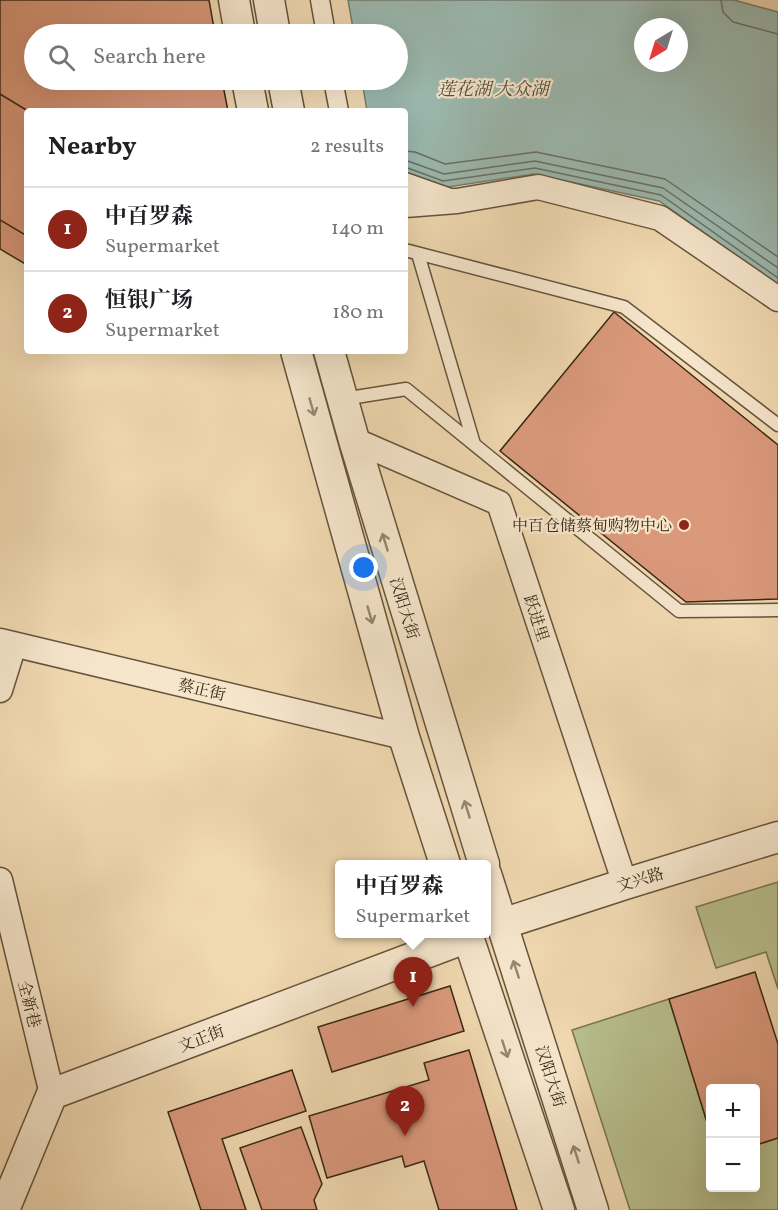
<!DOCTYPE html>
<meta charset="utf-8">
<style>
:root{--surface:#fff;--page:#f2f2f2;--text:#202124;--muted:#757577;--line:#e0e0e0;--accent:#8f2418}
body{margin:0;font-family:Vollkorn,"Noto Serif SC",serif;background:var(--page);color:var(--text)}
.controls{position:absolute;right:18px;bottom:18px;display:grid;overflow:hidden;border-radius:6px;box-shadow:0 6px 24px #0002}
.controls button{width:54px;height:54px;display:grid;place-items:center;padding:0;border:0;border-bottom:2px solid var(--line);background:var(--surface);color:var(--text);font:30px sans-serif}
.compass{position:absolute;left:634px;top:18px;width:54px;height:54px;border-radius:50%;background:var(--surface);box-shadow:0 6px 24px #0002;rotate:218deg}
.you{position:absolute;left:364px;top:568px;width:21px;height:21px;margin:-15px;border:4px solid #fff;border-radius:50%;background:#1a73e8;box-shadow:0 0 0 9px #1a73e833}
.badge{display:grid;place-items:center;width:39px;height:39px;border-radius:50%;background:var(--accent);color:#fff;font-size:20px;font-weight:700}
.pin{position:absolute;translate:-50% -50px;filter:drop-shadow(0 2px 3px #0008)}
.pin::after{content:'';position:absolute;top:32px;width:21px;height:18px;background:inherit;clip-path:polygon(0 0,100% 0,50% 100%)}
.popup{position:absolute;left:335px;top:860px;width:156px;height:78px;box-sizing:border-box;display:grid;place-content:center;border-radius:6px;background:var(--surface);filter:drop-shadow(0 2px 4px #0005);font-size:20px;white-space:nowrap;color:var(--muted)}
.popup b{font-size:22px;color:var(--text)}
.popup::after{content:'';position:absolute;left:50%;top:100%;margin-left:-12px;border:12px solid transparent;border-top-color:var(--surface)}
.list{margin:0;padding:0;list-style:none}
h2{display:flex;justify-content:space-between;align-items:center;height:78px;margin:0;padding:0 24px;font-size:26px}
h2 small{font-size:20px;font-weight:400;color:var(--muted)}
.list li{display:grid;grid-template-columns:39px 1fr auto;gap:18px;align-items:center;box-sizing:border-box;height:84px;padding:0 24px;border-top:2px solid var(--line)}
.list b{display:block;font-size:22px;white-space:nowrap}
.list p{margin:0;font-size:20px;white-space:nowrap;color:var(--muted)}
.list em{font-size:20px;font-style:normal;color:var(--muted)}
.icon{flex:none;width:33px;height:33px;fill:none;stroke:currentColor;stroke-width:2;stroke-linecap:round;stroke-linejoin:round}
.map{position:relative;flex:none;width:778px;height:1210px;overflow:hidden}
.search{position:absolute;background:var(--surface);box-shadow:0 6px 24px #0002;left:24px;top:24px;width:384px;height:66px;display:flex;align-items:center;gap:15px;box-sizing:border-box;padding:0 21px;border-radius:33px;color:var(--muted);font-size:22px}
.panel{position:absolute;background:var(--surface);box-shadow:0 6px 24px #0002;left:24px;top:108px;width:384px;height:246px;border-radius:6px}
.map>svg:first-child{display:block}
</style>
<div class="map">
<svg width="778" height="1210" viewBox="0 0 778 1210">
<rect width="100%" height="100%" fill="#f1d9b1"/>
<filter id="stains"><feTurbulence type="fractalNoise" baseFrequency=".00333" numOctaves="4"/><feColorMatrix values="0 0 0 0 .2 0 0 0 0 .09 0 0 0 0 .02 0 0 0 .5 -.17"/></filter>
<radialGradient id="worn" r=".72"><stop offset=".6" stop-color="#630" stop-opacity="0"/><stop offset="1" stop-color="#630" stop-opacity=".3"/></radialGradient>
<g fill="#b8bf8d" stroke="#787451" stroke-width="1.5">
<path d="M 778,882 L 778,989 L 766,952 L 716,968 L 696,907 Z"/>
<path d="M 669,999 L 710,1132 L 710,1188 L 756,1188 L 756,1145 L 778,1138 L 778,1210 L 630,1210 L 572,1030 Z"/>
</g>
<path fill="#9bb9b0" stroke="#737f72" stroke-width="1.5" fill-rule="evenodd" d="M 348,0 L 734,0 L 778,12 L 778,285 L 659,201 L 534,174 L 441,188 L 405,173 L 405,111 L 367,111 L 362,80 L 398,80 L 398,34 L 354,34 ZM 643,27 L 679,27 L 679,63 L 643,63 Z"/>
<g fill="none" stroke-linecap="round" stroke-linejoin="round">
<g stroke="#697062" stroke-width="1.5">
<path d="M 721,0 L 723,12 L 733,22 L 778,34"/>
<path d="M 405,151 L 415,152 L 445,164 L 536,152 L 665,179 L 778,257"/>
<path d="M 405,160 L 444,174 L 535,161 L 663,188 L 778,268"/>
<path d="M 405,167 L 443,181 L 535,168 L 661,195 L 778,278"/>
</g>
</g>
<g fill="#db997c" stroke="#372815" stroke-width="1.5">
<path d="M 0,0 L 209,0 L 215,34 L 34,34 L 34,80 L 222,80 L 228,111 L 27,111 L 27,265 L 0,249 Z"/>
<path d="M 0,94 L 28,111 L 27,236 L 0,220 Z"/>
<path d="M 614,312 L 778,445 L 778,599 L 686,602 L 500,451 Z"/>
<path d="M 755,972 L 778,1044 L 778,1138 L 756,1145 L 756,1088 L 710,1088 L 710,1132 L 669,999 Z"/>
<path d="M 450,986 L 464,1031 L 332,1072 L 318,1027 Z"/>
<path d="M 469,1050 L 517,1210 L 439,1210 L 424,1161 L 405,1167 L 402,1156 L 327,1178 L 309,1116 L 429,1080 L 424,1063 Z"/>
<path d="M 292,1070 L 306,1111 L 222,1139 L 246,1210 L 201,1210 L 168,1112 Z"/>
<path d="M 301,1127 L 322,1184 L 314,1200 L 317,1210 L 262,1210 L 240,1148 Z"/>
</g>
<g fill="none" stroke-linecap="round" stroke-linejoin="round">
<defs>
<g id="service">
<path d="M 405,250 L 624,307 L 778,425"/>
<path d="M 418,254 L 474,444"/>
<path d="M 343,399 L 406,389 L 679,611 L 778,610"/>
</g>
<g id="pedestrian">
<path d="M 320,0 L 326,34"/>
<path d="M 333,80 L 339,111"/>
<path d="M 405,182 L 453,199"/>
</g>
<g id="minor">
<path d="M 405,205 L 457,201 L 538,187 L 660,218 L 778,299"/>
<path d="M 354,440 L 499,503 L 625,884"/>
<path d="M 0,641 L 404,737"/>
<path d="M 0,690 L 14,645"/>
<path d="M 0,880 L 52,1094"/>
</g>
<g id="tertiary">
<path d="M 234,0 L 240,34"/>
<path d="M 269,0 L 275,34"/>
<path d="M 247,80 L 253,111"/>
<path d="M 283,80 L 289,111"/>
<path d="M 296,351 L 404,737 L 445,864"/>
<path d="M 329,351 L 354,440 L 484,864"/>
<path d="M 486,874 L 593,1210"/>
<path d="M 502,924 L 625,884 L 778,837"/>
<path d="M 467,934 L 559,1210"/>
<path d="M 4,1210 L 52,1094 L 468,937"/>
</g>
</defs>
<use href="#service" stroke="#66543c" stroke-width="15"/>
<use href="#pedestrian" stroke="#66543c" stroke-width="21"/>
<use href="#minor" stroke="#66543c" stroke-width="27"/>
<use href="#tertiary" stroke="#66543c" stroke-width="33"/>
<use href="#service" stroke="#f6e6cc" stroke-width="12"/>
<use href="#pedestrian" stroke="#f6e6cc" stroke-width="18"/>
<use href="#minor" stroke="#f6e6cc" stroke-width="24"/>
<use href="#tertiary" stroke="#f6e6cc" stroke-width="30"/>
</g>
<defs><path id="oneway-shaft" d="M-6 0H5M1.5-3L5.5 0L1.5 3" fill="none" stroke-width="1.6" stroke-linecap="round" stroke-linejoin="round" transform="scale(1.5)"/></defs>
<g stroke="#968770">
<use href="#oneway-shaft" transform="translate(312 407) rotate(74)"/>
<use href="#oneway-shaft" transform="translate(385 542) rotate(-107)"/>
<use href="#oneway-shaft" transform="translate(370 615) rotate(74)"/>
<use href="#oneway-shaft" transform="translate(467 809) rotate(-107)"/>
<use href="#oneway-shaft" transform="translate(516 969) rotate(-108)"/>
<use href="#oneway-shaft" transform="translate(505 1049) rotate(72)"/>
<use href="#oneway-shaft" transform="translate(576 1154) rotate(-108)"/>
</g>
<circle fill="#8f2418" stroke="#f6e6cc" stroke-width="2" cx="684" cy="525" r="6"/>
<g text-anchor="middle" stroke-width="4.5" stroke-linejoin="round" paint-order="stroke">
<g font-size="16" fill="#372815" stroke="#f6e6cc" text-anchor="end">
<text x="672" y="531">中百仓储蔡甸购物中心</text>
</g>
<g font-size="16" fill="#372815" stroke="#f6e6cc">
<text transform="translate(405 608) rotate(73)" y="6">汉阳大街</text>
<text transform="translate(537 618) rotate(72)" y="6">跃进里</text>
<text transform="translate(202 689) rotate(13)" y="6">蔡正街</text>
<text transform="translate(640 879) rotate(-17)" y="6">文兴路</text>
<text transform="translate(30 1004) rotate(76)" y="6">全新巷</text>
<text transform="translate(201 1038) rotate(-21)" y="6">文正街</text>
<text transform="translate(551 1076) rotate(72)" y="6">汉阳大街</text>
</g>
<g font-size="18" font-style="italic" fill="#504c3c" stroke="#f6e6cc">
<text x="493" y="95">莲花湖 大众湖</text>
</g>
</g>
<rect width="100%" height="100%" filter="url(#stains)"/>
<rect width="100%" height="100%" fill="url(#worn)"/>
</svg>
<div class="controls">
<button>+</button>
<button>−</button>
</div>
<svg class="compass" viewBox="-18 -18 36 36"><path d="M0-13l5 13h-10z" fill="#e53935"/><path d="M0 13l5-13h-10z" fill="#757577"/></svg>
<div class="you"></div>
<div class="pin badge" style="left:413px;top:1007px">1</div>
<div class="popup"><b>中百罗森</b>Supermarket</div>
<div class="pin badge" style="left:405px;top:1136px">2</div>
<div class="search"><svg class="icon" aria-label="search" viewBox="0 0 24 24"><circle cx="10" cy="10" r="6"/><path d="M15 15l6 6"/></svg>Search here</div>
<section class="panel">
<h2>Nearby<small>2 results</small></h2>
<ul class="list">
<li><span class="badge">1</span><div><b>中百罗森</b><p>Supermarket</p></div><em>140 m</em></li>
<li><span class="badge">2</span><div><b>恒银广场</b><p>Supermarket</p></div><em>180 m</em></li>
</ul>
</section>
</div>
